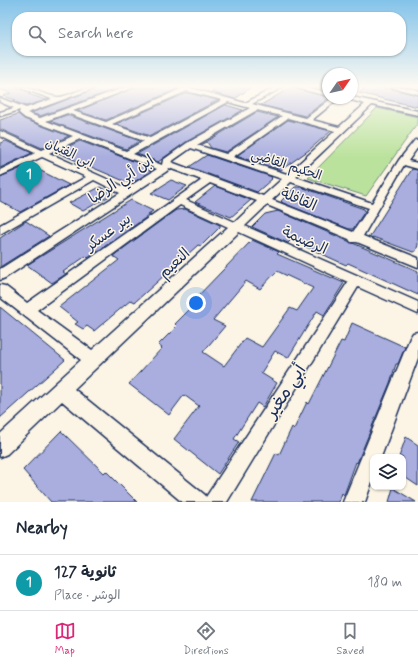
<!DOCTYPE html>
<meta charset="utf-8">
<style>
:root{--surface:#fff;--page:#f6f6f7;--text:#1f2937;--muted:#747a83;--line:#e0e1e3;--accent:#db2777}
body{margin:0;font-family:Mynerve,"Playpen Sans Arabic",sans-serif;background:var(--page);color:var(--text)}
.controls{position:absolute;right:12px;bottom:12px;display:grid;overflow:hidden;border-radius:8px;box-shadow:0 1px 3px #0004}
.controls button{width:36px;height:36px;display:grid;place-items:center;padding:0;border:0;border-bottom:1px solid var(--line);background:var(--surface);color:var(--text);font:20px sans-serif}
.compass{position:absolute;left:322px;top:68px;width:36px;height:36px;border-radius:50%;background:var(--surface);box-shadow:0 1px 3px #0004;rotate:56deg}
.you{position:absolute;left:196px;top:303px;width:14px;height:14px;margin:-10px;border:3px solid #fff;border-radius:50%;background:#1a73e8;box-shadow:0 0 0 6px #1a73e833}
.badge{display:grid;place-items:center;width:26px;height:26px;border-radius:50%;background:var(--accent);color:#fff;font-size:13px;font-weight:700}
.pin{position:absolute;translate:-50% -33px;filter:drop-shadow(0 1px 2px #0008)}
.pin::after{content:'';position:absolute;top:21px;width:14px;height:12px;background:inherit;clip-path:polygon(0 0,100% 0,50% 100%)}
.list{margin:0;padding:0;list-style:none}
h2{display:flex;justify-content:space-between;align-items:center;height:52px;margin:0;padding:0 16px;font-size:17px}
h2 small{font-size:13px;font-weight:400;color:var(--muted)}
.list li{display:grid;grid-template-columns:26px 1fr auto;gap:12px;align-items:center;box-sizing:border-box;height:56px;padding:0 16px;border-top:1px solid var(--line)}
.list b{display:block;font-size:15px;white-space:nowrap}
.list p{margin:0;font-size:13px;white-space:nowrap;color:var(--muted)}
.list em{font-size:13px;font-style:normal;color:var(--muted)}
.icon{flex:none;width:22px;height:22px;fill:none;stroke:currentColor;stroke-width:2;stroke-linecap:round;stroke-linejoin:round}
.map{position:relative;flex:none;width:418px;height:502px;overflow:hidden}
.search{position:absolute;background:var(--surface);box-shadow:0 1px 3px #0004;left:12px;right:12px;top:12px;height:44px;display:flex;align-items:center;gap:10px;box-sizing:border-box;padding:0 14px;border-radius:16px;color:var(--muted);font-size:15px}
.sheet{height:108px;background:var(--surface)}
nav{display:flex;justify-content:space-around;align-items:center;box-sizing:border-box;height:56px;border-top:1px solid var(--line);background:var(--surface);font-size:11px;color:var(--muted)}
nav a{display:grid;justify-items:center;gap:2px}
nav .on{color:var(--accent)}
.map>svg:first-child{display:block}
</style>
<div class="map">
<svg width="418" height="502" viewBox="0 0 418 502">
<rect width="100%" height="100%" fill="#fcf5e5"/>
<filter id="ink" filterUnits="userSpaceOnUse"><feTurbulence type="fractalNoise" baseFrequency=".025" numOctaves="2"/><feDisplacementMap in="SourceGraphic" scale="8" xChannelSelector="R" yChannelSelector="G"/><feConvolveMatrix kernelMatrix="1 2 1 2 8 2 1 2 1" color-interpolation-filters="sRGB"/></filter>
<g filter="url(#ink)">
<path fill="#bbe29d" stroke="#6b887e" d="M 377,108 L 418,117 L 418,123 L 366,196 L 308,178 Z"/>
<g fill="#a9aedf" stroke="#1b2f5e" fill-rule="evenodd">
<path d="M 0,87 L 17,87 L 31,93 L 28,94 L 46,100 L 26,106 L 13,101 L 16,100 L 3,96 L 11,93 L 0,89 Z"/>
<path d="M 98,87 L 122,87 L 40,116 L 31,113 L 85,93 Z"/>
<path d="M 135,87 L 167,87 L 177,89 L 106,120 L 77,111 Z"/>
<path d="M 220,87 L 251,87 L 235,99 L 211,92 Z"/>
<path d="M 291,87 L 328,97 L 328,99 L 305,116 L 261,105 L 290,88 Z"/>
<path d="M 367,87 L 382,87 L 418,95 L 418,107 L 359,93 Z"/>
<path d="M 187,93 L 218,100 L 150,136 L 116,124 Z"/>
<path d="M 227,104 L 226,105 L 243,110 L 186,142 L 158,162 L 137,154 Z"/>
<path d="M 257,112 L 278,117 L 226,152 L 211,148 L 207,142 L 201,145 Z"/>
<path d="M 18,114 L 24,119 L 69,136 L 42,148 L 0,129 L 0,120 Z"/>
<path d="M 67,115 L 140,141 L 126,149 L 50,121 Z"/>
<path d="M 288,120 L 331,131 L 309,150 L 281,170 L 236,156 Z"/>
<path d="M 6,141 L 32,153 L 0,168 L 0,143 Z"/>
<path d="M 80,141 L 149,167 L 147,169 L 151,171 L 131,184 L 56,152 Z"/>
<path d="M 207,155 L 272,177 L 271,178 L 272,179 L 257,192 L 189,167 Z"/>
<path d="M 29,165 L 69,185 L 20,212 L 0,201 L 0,177 Z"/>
<path d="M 412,169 L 418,170 L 418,245 L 416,251 L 413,252 L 370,236 Z"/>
<path d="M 171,180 L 187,186 L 168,200 L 151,193 Z"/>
<path d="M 215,186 L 251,200 L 231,217 L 195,202 Z"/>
<path d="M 100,187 L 113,194 L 83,211 L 69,203 Z"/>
<path d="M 295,187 L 301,187 L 364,209 L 365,211 L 353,229 L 349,229 L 283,203 L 281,201 Z"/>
<path d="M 131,200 L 153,211 L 148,214 L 151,214 L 88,258 L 86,256 L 63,272 L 66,274 L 52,283 L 27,265 Z"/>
<path d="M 185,209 L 220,225 L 220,227 L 201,246 L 198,245 L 135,302 L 131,300 L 94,331 L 87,326 L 83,329 L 75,324 L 78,322 L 59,307 L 119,260 L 113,256 L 166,217 L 176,210 Z"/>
<path d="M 278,211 L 418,271 L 418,295 L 348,263 L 346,265 L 291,240 L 288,243 L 252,227 L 265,214 Z"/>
<path d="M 26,221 L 49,236 L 0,267 L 0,238 Z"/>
<path d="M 252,240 L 279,252 L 277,254 L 344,283 L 324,315 L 317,311 L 288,358 L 275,351 L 261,373 L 277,383 L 263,407 L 257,403 L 234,439 L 239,442 L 218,474 L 174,439 L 199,406 L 184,395 L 169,415 L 129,384 L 162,348 L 158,345 L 177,326 L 175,324 L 198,301 L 195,299 ZM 277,271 L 313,288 L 297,311 L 290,308 L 262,347 L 245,338 L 224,366 L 203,352 L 225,326 L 213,320 L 246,281 L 260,289 Z"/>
<path d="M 0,307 L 65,360 L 0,418 Z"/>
<path d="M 352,323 L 405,347 L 398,364 L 396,364 L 390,383 L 357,463 L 356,462 L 344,495 L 342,493 L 339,502 L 252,502 L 276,453 L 279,455 L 292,427 L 294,429 L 307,402 L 309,404 L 341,341 L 344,342 Z"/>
<path d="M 61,431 L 104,473 L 106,471 L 137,502 L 51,502 L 23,470 Z"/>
<path d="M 406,437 L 418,445 L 418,486 L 403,476 L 403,457 L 399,457 Z"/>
<path d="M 393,488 L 416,502 L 389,502 Z"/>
</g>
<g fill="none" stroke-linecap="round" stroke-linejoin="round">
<defs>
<g id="minor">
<path d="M 18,87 C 32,86 44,96 58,97 C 68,97 83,86 97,87 L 27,113 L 40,118 L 126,87 L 134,87 L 73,111 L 106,122 L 181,89 L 176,87 L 187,87 L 245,103 L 276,87 L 283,87 L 252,104 L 306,118 L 332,98 L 339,98 L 312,120 L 339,127 L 365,104 L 344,98 L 352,97 L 418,111 L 418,115 L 372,105 L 296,177 L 372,203 L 399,160 L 415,140 L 418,140 L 418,147 L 408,161 L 418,163 L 418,169 L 404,165 L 363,236 L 418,258 L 418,267 L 357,242 L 351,242 L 349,239 L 267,205 L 245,226 L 418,302 L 418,314 L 358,287 L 227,502 L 182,502 L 62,401 L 7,454 L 0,457 L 0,434 L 81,360 L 0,297 L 0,285 L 5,286 L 27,303 L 202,180 L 169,168 L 167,171 L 5,278 L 0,280 L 0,269 L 120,193 L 94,180 L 0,234 L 0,225 L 86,177 L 42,157 L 0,176 L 0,170 L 35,153 L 0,136 L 0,131 L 42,150 L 73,136 L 25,118 L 19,113 L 20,110 L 0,116 L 0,112 L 14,108 L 0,102 L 0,98 L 26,108 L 52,99 ZM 187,91 L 222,100 L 150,138 L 112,124 ZM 228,102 L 250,108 L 187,143 L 163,160 L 162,165 L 133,154 ZM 257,110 L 282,116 L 226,154 L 197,145 ZM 67,113 L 144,141 L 126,151 L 46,121 ZM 288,118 L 335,131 L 287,174 L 233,157 ZM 80,139 L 157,169 L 127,188 L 49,153 ZM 191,148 L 282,179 L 263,196 L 171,162 ZM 291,182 L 369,208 L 353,232 L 272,200 ZM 210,183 L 257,201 L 235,222 L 186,200 ZM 180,205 L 228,227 L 92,350 L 37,310 ZM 239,232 L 348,282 L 206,497 L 205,495 L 74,389 Z"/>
<path d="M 293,87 L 304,87 L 328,92 L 328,96 Z"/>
<path d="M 391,87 L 402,87 L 418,90 L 418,94 Z"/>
<path d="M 418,332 L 418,358 L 381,457 L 373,457 L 373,479 L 365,502 L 343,502 L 410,338 L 413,333 Z"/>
</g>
</defs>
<use href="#minor" stroke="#1b2f5e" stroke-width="3"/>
<use href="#minor" fill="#fcf5e5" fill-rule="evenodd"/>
</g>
</g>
<linearGradient id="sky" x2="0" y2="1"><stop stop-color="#83c3e9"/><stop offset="0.55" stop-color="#fefaf3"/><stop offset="1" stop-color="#fefaf3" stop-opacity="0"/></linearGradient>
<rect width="418" height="157" fill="url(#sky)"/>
<g text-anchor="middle" stroke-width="3" stroke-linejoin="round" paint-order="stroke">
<g font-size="13" fill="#1b2f5e" stroke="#fcf5e5">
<text transform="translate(70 152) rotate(25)" y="5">ابي الفتيان</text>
<text transform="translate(287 164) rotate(18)" y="5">الحكيم القاضي</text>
</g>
<g font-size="15" fill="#1b2f5e" stroke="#fcf5e5">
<text transform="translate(121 179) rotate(-34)" y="5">ابن أبي الرضا</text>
<text transform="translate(299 199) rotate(23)" y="5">القافلة</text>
<text transform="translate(108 232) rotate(-36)" y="5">بير عسكر</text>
<text transform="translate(305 240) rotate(24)" y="5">الرضيمة</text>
<text transform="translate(174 263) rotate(-43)" y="5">النعيم</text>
</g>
<g font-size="18" fill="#1b2f5e" stroke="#fcf5e5">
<text transform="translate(285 391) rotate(-57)" y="6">أبي مغير</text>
</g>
</g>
</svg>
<div class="controls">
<button><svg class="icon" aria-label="layers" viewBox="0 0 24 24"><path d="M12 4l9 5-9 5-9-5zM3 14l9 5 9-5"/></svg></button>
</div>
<svg class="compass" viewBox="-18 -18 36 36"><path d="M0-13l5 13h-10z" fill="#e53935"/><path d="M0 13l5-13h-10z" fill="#747a83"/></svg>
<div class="you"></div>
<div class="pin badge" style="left:29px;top:194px;background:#0f9aa8">1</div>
<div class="search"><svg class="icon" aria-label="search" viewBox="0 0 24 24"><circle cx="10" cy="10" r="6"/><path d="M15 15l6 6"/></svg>Search here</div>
</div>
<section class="sheet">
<h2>Nearby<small></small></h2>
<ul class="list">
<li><span class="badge" style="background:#0f9aa8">1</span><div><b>ثانوية 127</b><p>Place · الوشر</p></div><em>180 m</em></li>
</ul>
</section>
<nav>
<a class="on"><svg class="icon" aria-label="map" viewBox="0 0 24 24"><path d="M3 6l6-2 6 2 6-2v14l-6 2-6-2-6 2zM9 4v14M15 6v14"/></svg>Map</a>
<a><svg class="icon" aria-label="directions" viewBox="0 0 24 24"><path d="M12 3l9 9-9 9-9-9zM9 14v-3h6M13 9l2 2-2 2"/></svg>Directions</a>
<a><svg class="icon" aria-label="saved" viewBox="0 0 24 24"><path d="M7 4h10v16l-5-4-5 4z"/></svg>Saved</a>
</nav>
